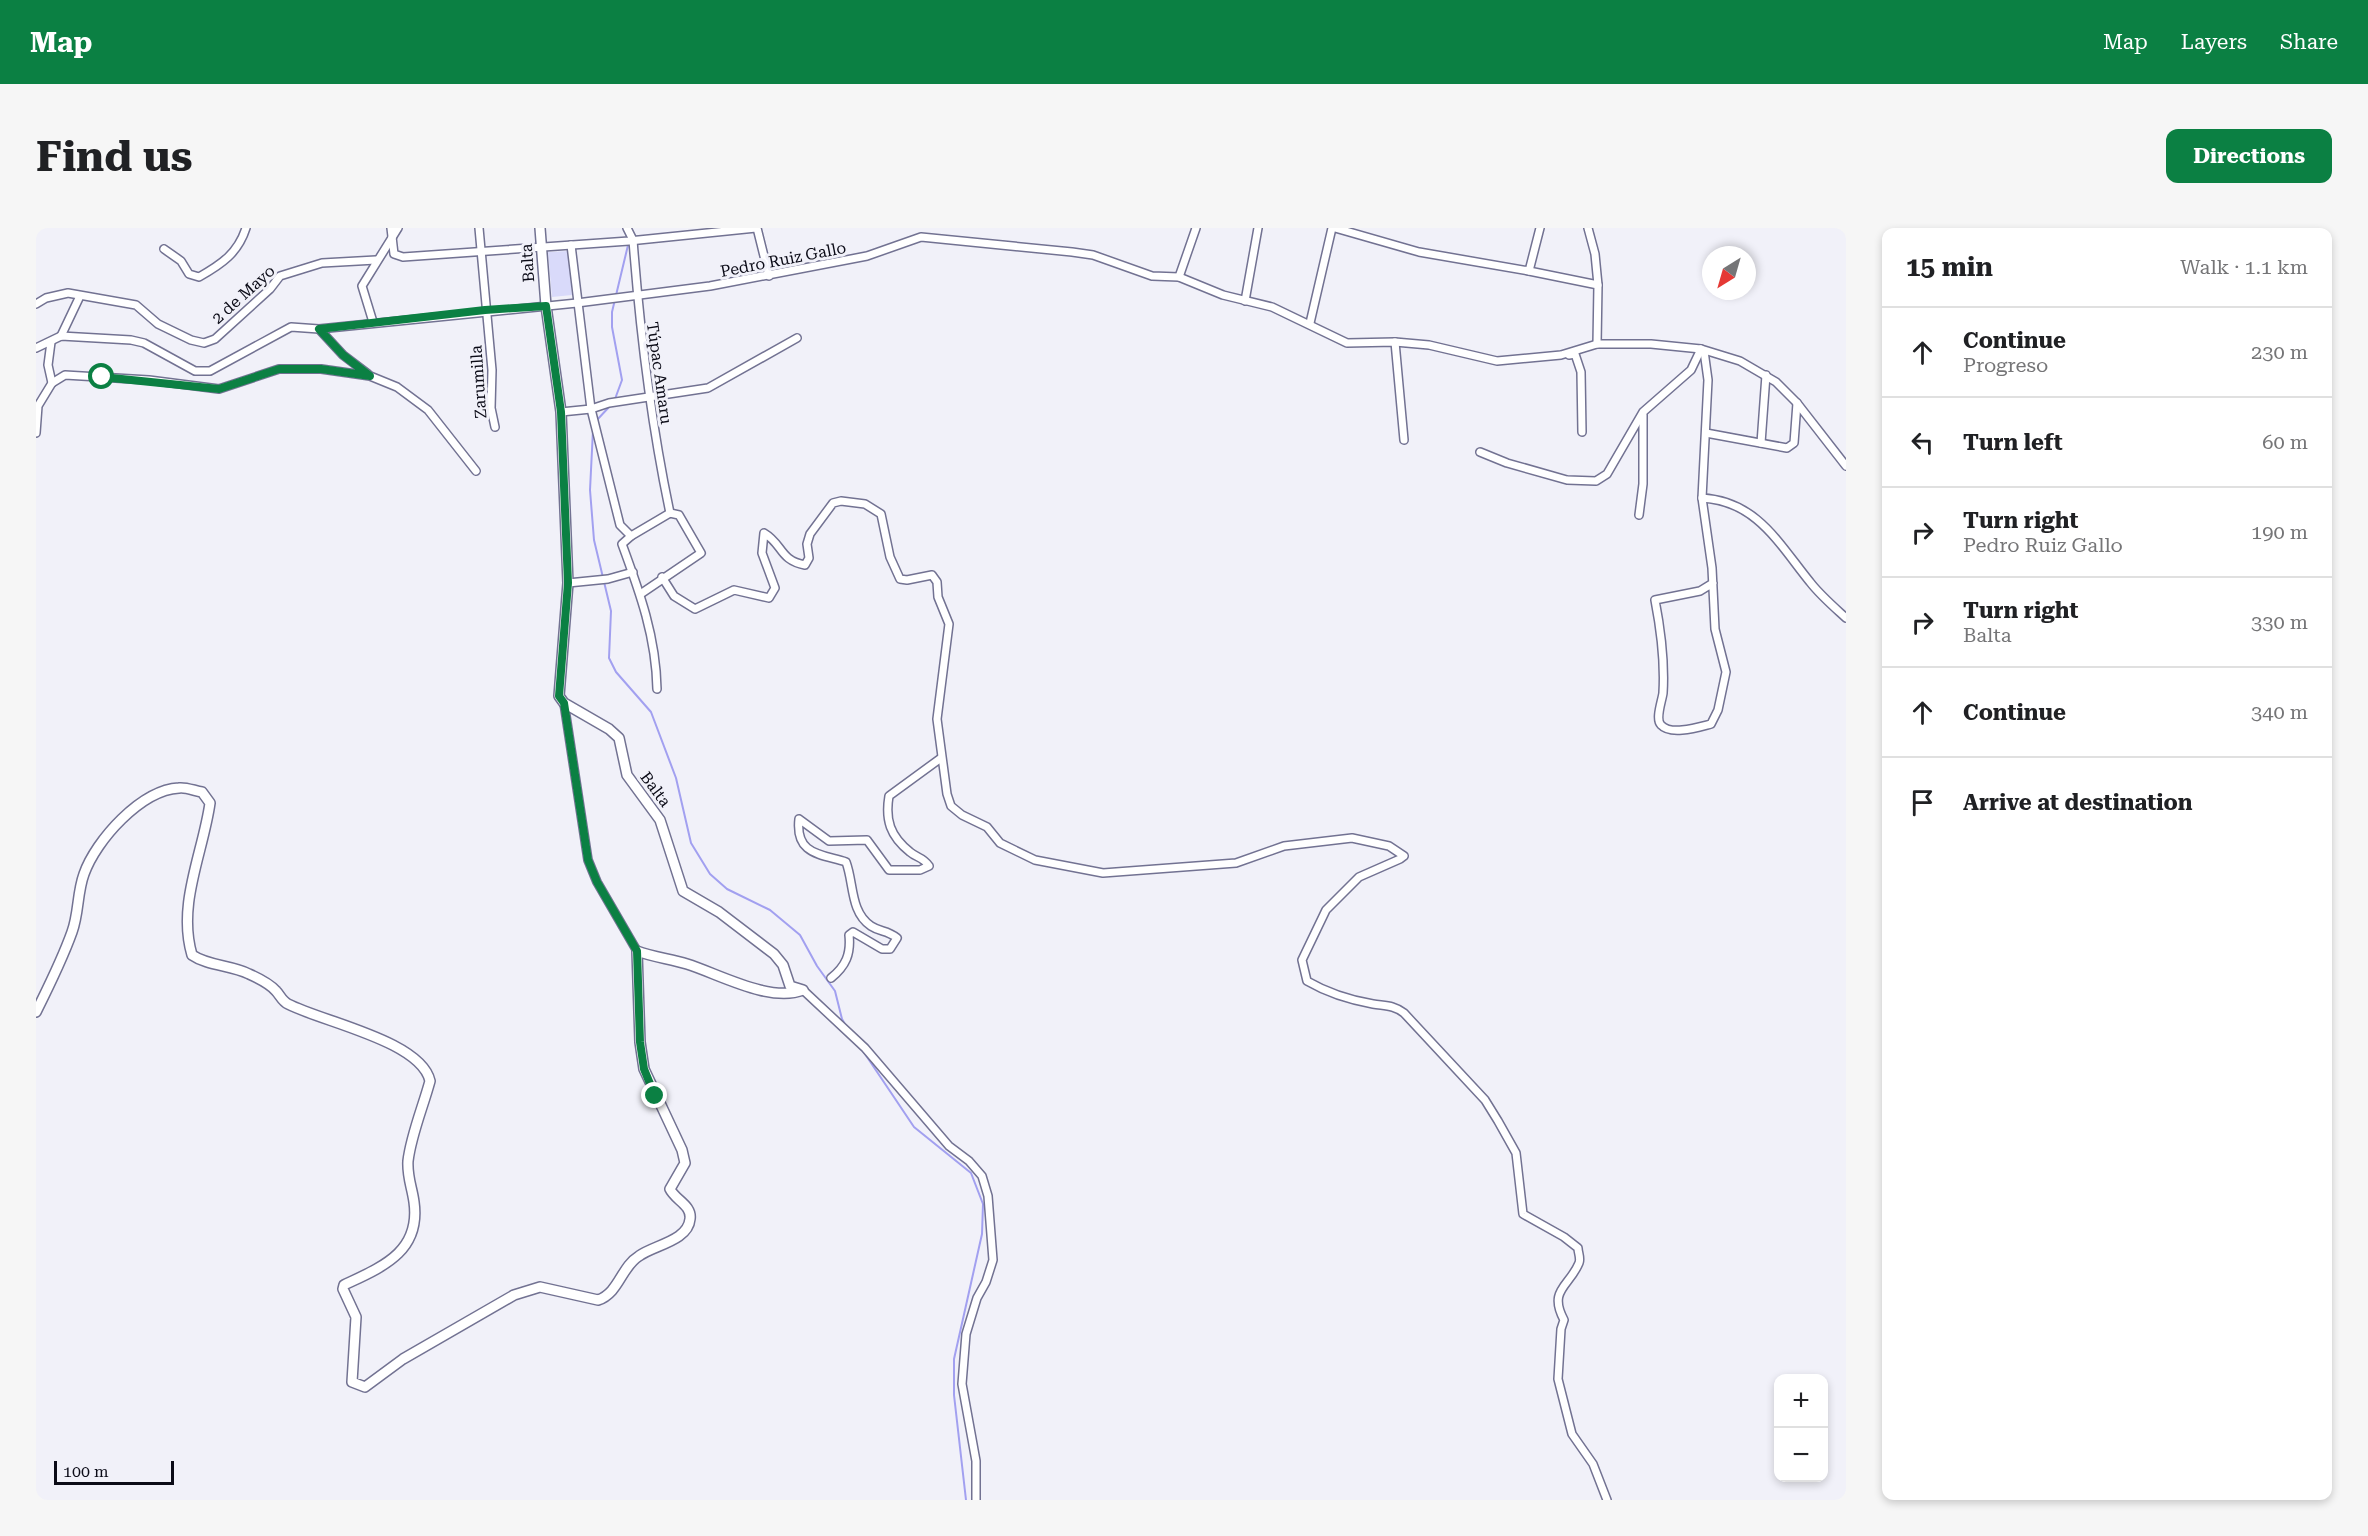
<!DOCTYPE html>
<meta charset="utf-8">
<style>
:root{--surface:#fff;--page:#f6f6f6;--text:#202124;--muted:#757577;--line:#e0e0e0;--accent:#0b8043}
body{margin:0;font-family:"Roboto Serif",serif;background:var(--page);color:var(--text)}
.controls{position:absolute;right:18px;bottom:18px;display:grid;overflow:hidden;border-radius:12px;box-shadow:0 3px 9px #0003}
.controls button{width:54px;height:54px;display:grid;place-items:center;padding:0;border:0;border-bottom:2px solid var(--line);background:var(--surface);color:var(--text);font:30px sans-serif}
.compass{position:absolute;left:1666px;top:18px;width:54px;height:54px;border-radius:50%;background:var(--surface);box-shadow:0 3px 9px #0003;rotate:217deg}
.scale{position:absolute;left:18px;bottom:15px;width:120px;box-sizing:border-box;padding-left:6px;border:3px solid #0b0b17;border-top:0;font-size:16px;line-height:21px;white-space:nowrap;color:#0b0b17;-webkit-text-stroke:4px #f1f1f9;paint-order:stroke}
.stop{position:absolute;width:18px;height:18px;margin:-14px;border:4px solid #0b8043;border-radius:50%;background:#fff}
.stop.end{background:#0b8043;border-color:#fff;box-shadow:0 2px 6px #0008}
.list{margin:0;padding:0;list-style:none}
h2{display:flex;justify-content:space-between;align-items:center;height:78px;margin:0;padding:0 24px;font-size:26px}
h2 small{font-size:20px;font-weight:400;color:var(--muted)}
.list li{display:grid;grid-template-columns:39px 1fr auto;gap:18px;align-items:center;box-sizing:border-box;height:90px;padding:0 24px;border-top:2px solid var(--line)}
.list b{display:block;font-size:22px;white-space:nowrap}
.list p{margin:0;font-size:20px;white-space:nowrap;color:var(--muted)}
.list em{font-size:20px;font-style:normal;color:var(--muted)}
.icon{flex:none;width:33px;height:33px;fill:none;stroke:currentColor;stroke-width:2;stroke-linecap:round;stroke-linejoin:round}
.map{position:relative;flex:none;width:1810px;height:1272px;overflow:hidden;border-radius:12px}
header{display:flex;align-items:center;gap:36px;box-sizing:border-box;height:84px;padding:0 30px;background:var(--accent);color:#fff}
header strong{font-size:28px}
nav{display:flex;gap:33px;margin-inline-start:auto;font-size:21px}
.intro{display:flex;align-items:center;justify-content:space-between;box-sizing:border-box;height:144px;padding:0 36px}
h1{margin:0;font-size:42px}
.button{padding:15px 27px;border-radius:12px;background:var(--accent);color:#fff;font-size:21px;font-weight:700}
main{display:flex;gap:36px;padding:0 36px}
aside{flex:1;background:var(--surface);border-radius:12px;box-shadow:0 3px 9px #0003}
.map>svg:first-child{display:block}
</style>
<header>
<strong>Map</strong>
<nav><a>Map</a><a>Layers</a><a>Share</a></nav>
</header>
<div class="intro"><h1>Find us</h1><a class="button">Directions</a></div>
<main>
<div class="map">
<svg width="1810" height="1272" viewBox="0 0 1810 1272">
<rect width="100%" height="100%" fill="#f1f1f9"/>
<path fill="#d9dafa" d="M 532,23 L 536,67 L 516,69 L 512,24 Z"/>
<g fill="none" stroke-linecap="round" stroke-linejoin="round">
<g stroke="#a2a0f0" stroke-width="2">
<path d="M 579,171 L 586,152 L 576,99 L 576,84 L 593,13"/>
<path d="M 560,193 L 574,178"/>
<path d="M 557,202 L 554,262 L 558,312 L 575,383 L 573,430 L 580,444 L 615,484 L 640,550 L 655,615 L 674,646 L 691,661 L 734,682 L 764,707 L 781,738 L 799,763 L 806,791 L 810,798"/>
<path d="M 825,820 L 878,899 L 935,945 L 947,976 L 946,1006 L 918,1131 L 918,1167 L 930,1272"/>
</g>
<defs>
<g id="minor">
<path d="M 355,0 L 358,26 L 367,29 L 593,13 L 720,0"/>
<path d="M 443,0 L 456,142 L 455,180 L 459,199"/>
<path d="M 591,0 L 597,12 C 604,104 615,195 634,285"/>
<path d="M 721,0 L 733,48"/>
<path d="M 1299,0 L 1383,24 L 1493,43 L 1504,0"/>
<path d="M 1552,0 L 1559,26 L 1562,57"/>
<path d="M 535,17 L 555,181 L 584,297 L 595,308 L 586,316 C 604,365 620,409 621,461"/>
<path d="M 128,21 L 145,33 L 153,46 L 163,49 C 186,36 202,25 210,0"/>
<path d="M 1493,43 L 1562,57 L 1561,116"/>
<path d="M 1143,49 L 1160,0"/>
<path d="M 1209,73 L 1222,0"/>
<path d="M 0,76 L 10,70 L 32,65 L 100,77 L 122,96 L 155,112 L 168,115 L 179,111 L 234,61 L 244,48 L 286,35 L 340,32"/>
<path d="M 337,94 L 326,58 L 362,0"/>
<path d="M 1274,95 L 1296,0"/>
<path d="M 283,101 L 307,127 L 332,146"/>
<path d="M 25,108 L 44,68"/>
<path d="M 1359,114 L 1368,212"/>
<path d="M 0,120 L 25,108 L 95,112 L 108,115 L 159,143 L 174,143 L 255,99 L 283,101 L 541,75 L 674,58 L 831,28 L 885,9 L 1036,24 L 1057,27 L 1116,48 L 1143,49 L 1187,67 L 1236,79 L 1311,115 L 1359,114 L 1393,117 L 1461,133 L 1525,127 L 1561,116 L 1615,116 L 1665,121 L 1704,133 L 1740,154 L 1761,175 L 1810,238"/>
<path d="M 1668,123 L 1672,152 L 1666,270 L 1676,340 L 1679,401 L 1690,444 L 1682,482 L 1675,496 C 1663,499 1635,508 1625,497 C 1619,491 1626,473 1627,465 C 1629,433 1625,403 1619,372 L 1664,363 L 1677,355"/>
<path d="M 1533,127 L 1539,126 L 1545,144 L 1546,204"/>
<path d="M 16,155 L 29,147 L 113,152 L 183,161 L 243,141 L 285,141 L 334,148 L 361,159 L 392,182 L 440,243"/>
<path d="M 525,184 L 555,181 L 573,175 L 672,160 L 761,110"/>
<path d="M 0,205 L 2,178 L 16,155 L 12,137 L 15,114"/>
<path d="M 1670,205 L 1751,220 L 1758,215 L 1761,175"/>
<path d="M 1725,215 L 1730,147"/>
<path d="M 1444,224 L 1471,235 L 1531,252 L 1560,253 L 1571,246 L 1607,184 L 1655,142 L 1665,121"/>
<path d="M 1666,270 C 1721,273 1743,316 1774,354 C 1784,367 1798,379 1810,390"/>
<path d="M 1603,287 L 1607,256 L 1607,187"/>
<path d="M 595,308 L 634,285"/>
<path d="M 626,349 L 638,368 L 659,381 L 698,362 L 733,370 L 739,360 L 726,325 L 728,305 C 747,316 743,332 769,337 L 773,330 L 771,316 L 774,306 L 797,275 L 805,273 L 829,276 L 845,286 L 854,329 L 864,351 L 871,352 L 896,347 L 901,354 L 902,369 L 913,396 L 901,491 L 911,566 L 915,578 L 926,587 L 951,599 L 964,615 L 999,632 L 1067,645 L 1200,635 L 1248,618 L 1316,610 L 1353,618 L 1368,628 L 1364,631 L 1323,649 L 1290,682 L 1266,732 L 1271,753 C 1290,764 1314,772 1337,776 C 1349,778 1358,777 1368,785 L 1449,872 L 1462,893 L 1480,925 L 1487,986 L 1528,1009 L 1542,1020 C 1542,1025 1545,1030 1543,1035 C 1533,1059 1512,1062 1528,1092 L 1525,1101 L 1522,1151 L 1536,1206 L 1557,1236 L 1571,1272"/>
<path d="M 532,355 L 572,351 L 597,344"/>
<path d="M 606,365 L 665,325 L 643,287 L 634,285"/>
<path d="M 528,475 L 552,632 L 561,654 L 601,723"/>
<path d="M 795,750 C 810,738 815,726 813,707 L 817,704 L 846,721 L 854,721 L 861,710 C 851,702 844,704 835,698 C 814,684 818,655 810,634 C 785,626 759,627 763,591 L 793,613 L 831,612 L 853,642 L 884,642 L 893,638 C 887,629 881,630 874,624 C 854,608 849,592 853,568 L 905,530"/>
<path d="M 767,762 L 829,820 L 913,918 L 933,933 L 946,948 L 952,968 L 957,1032 L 950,1054 L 941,1070 L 930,1106 L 926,1156 L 940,1233 L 940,1272"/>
</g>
<path id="tertiary" d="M 0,784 C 13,758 26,732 36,704 C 43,685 41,665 48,646 C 60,612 105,562 143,560 C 150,559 159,563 166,564 L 174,575 C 167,625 141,676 156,727 C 172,738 195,737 213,746 C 222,750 233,755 240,763 C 244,767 246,773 252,776 C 287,794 385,813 394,853 C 387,879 375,907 372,933 C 371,949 376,959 378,974 C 385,1024 346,1039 308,1057 L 307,1061 L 320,1089 L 316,1154 L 329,1159 L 367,1131 L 478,1067 L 504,1059 L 562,1072 C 583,1065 585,1039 603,1028 C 618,1017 652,1013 654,991 C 656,977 639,972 634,961 L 649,935 L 646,922 L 608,841 L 604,814 L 601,723 C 617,729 635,731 651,736 C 683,746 734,775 767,762 L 754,758 L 747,737 L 738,726 L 683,684 L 647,663 L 624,592 L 591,547 L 583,510 L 573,501 L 528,475 L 523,468 L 532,355 L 525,184 L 510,78 L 504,0"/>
</defs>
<use href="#minor" stroke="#727292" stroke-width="10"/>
<use href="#tertiary" stroke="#727292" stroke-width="12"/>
<use href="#minor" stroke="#fff" stroke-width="7"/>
<use href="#tertiary" stroke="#fff" stroke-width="9"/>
</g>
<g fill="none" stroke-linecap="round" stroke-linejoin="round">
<path stroke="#0b8043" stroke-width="8" d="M 66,149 L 183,161 L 243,141 L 285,141 L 334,148 L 307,127 L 283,101 L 449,82 L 510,78 L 525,184 L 532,355 L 523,468 L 528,475 L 552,632 L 561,654 L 601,723 L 604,814 L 608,841 L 619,868"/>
</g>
<g text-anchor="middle" stroke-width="6" stroke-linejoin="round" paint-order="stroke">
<g font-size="16" fill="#0b0b17" stroke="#f1f1f9">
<text transform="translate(747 31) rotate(-11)" y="6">Pedro Ruiz Gallo</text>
<text transform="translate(491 35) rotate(-94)" y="6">Balta</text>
<text transform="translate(207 66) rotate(-42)" y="6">2 de Mayo</text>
<text transform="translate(624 145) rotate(82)" y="6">Túpac Amaru</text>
<text transform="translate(442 154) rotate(-94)" y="6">Zarumilla</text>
<text transform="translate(620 561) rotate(53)" y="6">Balta</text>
</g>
</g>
</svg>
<div class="controls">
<button>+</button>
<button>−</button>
</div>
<svg class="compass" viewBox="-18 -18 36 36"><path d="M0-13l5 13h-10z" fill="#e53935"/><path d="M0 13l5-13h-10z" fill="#757577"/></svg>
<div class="scale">100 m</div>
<div class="stop" style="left:66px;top:149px"></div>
<div class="stop end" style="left:619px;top:868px"></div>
</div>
<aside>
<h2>15 min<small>Walk · 1.1 km</small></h2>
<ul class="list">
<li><svg class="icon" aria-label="ahead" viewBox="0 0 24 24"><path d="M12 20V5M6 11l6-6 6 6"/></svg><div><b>Continue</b><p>Progreso</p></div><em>230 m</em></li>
<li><svg class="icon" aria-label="left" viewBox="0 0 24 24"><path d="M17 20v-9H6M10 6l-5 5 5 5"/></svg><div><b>Turn left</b></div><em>60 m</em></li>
<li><svg class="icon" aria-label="right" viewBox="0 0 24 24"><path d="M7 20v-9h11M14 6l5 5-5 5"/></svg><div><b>Turn right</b><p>Pedro Ruiz Gallo</p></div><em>190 m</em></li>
<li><svg class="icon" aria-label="right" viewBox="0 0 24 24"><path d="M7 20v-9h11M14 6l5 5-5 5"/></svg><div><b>Turn right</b><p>Balta</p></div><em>330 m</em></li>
<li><svg class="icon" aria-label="ahead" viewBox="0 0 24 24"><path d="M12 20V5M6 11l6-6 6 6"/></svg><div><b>Continue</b></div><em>340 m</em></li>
<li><svg class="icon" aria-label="arrive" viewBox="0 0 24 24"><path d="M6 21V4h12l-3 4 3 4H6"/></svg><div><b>Arrive at destination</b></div></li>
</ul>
</aside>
</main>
